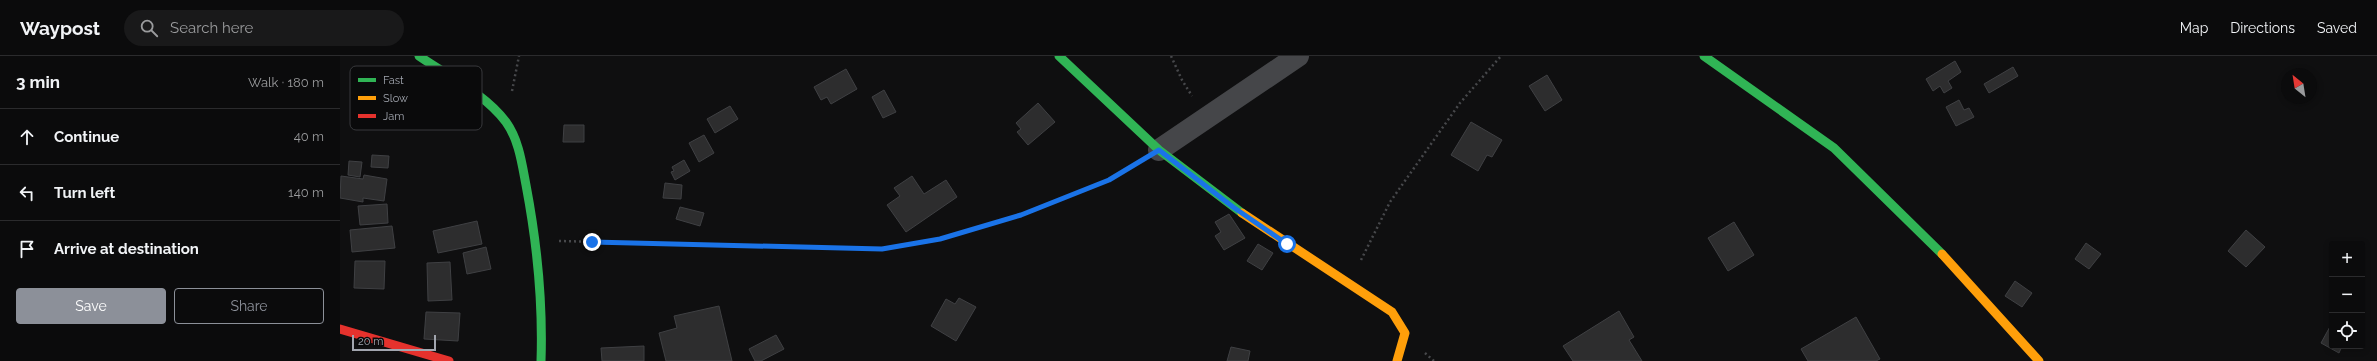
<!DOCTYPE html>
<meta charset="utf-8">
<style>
:root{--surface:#0b0b0c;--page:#19191a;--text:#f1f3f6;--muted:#9a9b9d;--line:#2b2b2d;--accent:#8c9099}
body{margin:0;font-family:Raleway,sans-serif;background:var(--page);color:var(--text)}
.controls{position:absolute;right:12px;bottom:12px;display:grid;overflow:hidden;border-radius:4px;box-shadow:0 2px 6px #0003}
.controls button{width:36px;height:36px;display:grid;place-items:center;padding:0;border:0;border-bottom:1px solid var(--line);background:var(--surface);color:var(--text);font:20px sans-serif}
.compass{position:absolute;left:1941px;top:12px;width:36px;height:36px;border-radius:50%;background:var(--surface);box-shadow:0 2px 6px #0003;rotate:330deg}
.scale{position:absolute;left:12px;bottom:10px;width:84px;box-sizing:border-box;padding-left:4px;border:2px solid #a2a6af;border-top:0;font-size:11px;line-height:14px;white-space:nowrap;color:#a2a6af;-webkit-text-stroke:3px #0a0a0b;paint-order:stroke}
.stop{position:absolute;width:12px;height:12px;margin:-9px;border:3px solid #1a73e8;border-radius:50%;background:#fff}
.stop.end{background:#1a73e8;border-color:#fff;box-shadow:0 1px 4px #0008}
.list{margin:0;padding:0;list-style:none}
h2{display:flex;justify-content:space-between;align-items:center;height:52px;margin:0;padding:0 16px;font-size:17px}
h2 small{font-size:13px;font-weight:400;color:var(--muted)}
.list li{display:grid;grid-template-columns:26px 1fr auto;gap:12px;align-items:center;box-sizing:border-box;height:56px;padding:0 16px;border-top:1px solid var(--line)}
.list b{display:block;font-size:15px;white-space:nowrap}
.list em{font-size:13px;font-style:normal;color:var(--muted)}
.actions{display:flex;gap:8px;padding:12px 16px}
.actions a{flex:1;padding:9px 0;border:1px solid var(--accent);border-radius:4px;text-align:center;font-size:14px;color:var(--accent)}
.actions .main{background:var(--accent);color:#fff}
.icon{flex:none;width:22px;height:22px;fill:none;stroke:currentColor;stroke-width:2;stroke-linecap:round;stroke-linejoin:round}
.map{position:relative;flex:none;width:2037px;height:305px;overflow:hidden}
header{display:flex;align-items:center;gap:24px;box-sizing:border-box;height:56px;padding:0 20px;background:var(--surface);border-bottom:1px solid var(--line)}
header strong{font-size:19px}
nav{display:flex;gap:22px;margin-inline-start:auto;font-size:14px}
.search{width:280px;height:36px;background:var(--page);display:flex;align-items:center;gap:10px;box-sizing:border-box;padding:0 14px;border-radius:22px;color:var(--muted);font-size:15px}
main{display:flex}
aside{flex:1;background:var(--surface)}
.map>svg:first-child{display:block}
</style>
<header>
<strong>Waypost</strong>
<div class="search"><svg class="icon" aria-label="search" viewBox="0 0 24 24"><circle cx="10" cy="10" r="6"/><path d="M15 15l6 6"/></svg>Search here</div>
<nav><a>Map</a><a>Directions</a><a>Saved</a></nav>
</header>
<main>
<aside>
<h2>3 min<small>Walk · 180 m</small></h2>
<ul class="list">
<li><svg class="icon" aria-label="ahead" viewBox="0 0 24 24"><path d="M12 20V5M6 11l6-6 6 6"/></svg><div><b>Continue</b></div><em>40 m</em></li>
<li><svg class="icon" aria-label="left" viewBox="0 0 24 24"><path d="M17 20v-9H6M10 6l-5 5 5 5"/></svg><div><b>Turn left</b></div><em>140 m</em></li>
<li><svg class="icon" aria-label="arrive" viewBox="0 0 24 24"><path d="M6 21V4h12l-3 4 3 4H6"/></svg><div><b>Arrive at destination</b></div></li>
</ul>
<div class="actions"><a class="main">Save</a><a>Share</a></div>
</aside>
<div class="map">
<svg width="2037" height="305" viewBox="0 0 2037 305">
<rect width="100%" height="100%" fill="#0f0f10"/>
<g fill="#2d2d2e" stroke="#3f4043">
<path d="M 1615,5 L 1621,16 L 1608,25 L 1612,32 L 1604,37 L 1600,30 L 1593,35 L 1586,23 Z"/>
<path d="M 1673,11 L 1678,20 L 1649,37 L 1644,28 Z"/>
<path d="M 506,13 L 517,33 L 491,48 L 487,41 L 481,44 L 474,31 Z"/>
<path d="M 1207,19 L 1222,44 L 1205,55 L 1189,30 Z"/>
<path d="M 544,34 L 556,56 L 543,62 L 532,41 Z"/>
<path d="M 1619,44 L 1624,54 L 1629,52 L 1634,61 L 1616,70 L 1606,51 Z"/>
<path d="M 698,47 L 715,66 L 688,89 L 677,76 L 681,73 L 676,67 Z"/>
<path d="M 390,50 L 398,63 L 375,77 L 367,63 Z"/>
<path d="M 1131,66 L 1162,84 L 1152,101 L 1147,99 L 1138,115 L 1111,99 Z"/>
<path d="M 224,69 L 244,69 L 244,86 L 223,86 Z"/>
<path d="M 364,79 L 374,97 L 359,106 L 349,87 Z"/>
<path d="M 32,99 L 49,100 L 48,112 L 31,111 Z"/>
<path d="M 344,104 L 350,115 L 335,124 L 331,116 L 334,115 L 332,111 Z"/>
<path d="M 9,105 L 22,106 L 20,121 L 8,119 Z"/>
<path d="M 24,119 L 47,123 L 44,145 L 23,142 L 23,146 L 0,142 L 1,120 L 23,123 Z"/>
<path d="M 572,120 L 584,138 L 606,124 L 617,141 L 566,176 L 547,149 L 560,140 L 554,132 Z"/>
<path d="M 325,127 L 342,129 L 341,143 L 323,142 Z"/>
<path d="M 47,148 L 48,167 L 20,169 L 18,150 Z"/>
<path d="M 340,151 L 364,157 L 360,170 L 336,163 Z"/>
<path d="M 889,158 L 905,182 L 884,194 L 875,180 L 881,176 L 875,166 Z"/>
<path d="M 137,165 L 142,188 L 98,197 L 93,175 Z"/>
<path d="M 1394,166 L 1414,199 L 1388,215 L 1368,182 Z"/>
<path d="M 52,170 L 55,192 L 12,196 L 10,174 Z"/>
<path d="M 1906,174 L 1925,191 L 1906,211 L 1888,195 Z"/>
<path d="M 1746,187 L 1761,198 L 1749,213 L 1735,203 Z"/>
<path d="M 918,188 L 933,197 L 922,214 L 907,205 Z"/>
<path d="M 146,191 L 151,213 L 127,218 L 123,197 Z"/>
<path d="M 15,205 L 45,205 L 44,233 L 14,232 Z"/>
<path d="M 110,206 L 112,244 L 88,245 L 87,207 Z"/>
<path d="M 1675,225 L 1692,237 L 1682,251 L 1665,240 Z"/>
<path d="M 619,242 L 636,251 L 616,285 L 591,270 L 606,243 L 615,248 Z"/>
<path d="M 379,250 L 392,305 L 326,305 L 319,277 L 337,272 L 334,260 Z"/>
<path d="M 1279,255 L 1294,281 L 1289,284 L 1302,305 L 1233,305 L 1223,290 Z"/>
<path d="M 86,256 L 120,257 L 118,285 L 84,283 Z"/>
<path d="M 1516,261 L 1540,303 L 1536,305 L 1468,305 L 1461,293 Z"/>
<path d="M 1992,267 L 1992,290 L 2002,290 L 1999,297 L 1981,287 Z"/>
<path d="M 436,279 L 444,293 L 421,305 L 415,305 L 409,293 Z"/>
<path d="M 304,290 L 304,305 L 262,305 L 261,292 Z"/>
<path d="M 891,291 L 910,295 L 908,305 L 887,305 Z"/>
</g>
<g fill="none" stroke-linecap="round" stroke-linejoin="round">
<g stroke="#47484b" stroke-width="2.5" stroke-dasharray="2 3" stroke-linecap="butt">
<path d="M 831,0 L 842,24 L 852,40"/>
<path d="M 172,35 L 179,0"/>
<path d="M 219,185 L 542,193 L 599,183 L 681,159 L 769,124 L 797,107"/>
<path d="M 1021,204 L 1050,146 L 1120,47 L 1161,0"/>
<path d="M 1085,297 L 1094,305"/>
</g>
<path stroke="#454649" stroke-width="22" d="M 819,94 L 958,0"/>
<g stroke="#30b455" stroke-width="9">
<path d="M 79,0 C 108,20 145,38 166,66 C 179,84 182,108 186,129 C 197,187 203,246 201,305"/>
<path d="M 719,0 L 819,94 L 902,157"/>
<path d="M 1364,0 L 1494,92 L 1602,198"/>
</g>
<g stroke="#ff9f0a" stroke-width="9">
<path d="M 902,157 L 1052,256 L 1065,277 L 1057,305"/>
<path d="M 1602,198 L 1699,305"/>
</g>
<path stroke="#e5322d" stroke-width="9" d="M 0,273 L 109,305"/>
</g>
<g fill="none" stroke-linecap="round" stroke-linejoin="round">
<path stroke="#1a73e8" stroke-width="5" d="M 252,186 L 542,193 L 600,183 L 681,159 L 769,124 L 819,94 L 893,151 L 947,188"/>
</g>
<rect x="10" y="10" width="132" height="64" rx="6" fill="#0a0a0b" stroke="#38393c" stroke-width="1"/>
<rect x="18" y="22" width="18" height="4" fill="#30b455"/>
<rect x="18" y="40" width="18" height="4" fill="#ff9f0a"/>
<rect x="18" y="58" width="18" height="4" fill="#e5322d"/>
<g font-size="11" fill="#a2a6af">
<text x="43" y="28">Fast</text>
<text x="43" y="46">Slow</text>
<text x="43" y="64">Jam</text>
</g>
</svg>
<div class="controls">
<button>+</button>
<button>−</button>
<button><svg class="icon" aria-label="locate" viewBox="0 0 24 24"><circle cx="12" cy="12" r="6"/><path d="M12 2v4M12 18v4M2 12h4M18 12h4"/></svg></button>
</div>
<svg class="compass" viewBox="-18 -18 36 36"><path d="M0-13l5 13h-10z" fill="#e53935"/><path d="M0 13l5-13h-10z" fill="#9a9b9d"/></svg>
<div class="scale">20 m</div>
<div class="stop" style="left:947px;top:188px"></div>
<div class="stop end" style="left:252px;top:186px"></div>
</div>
</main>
